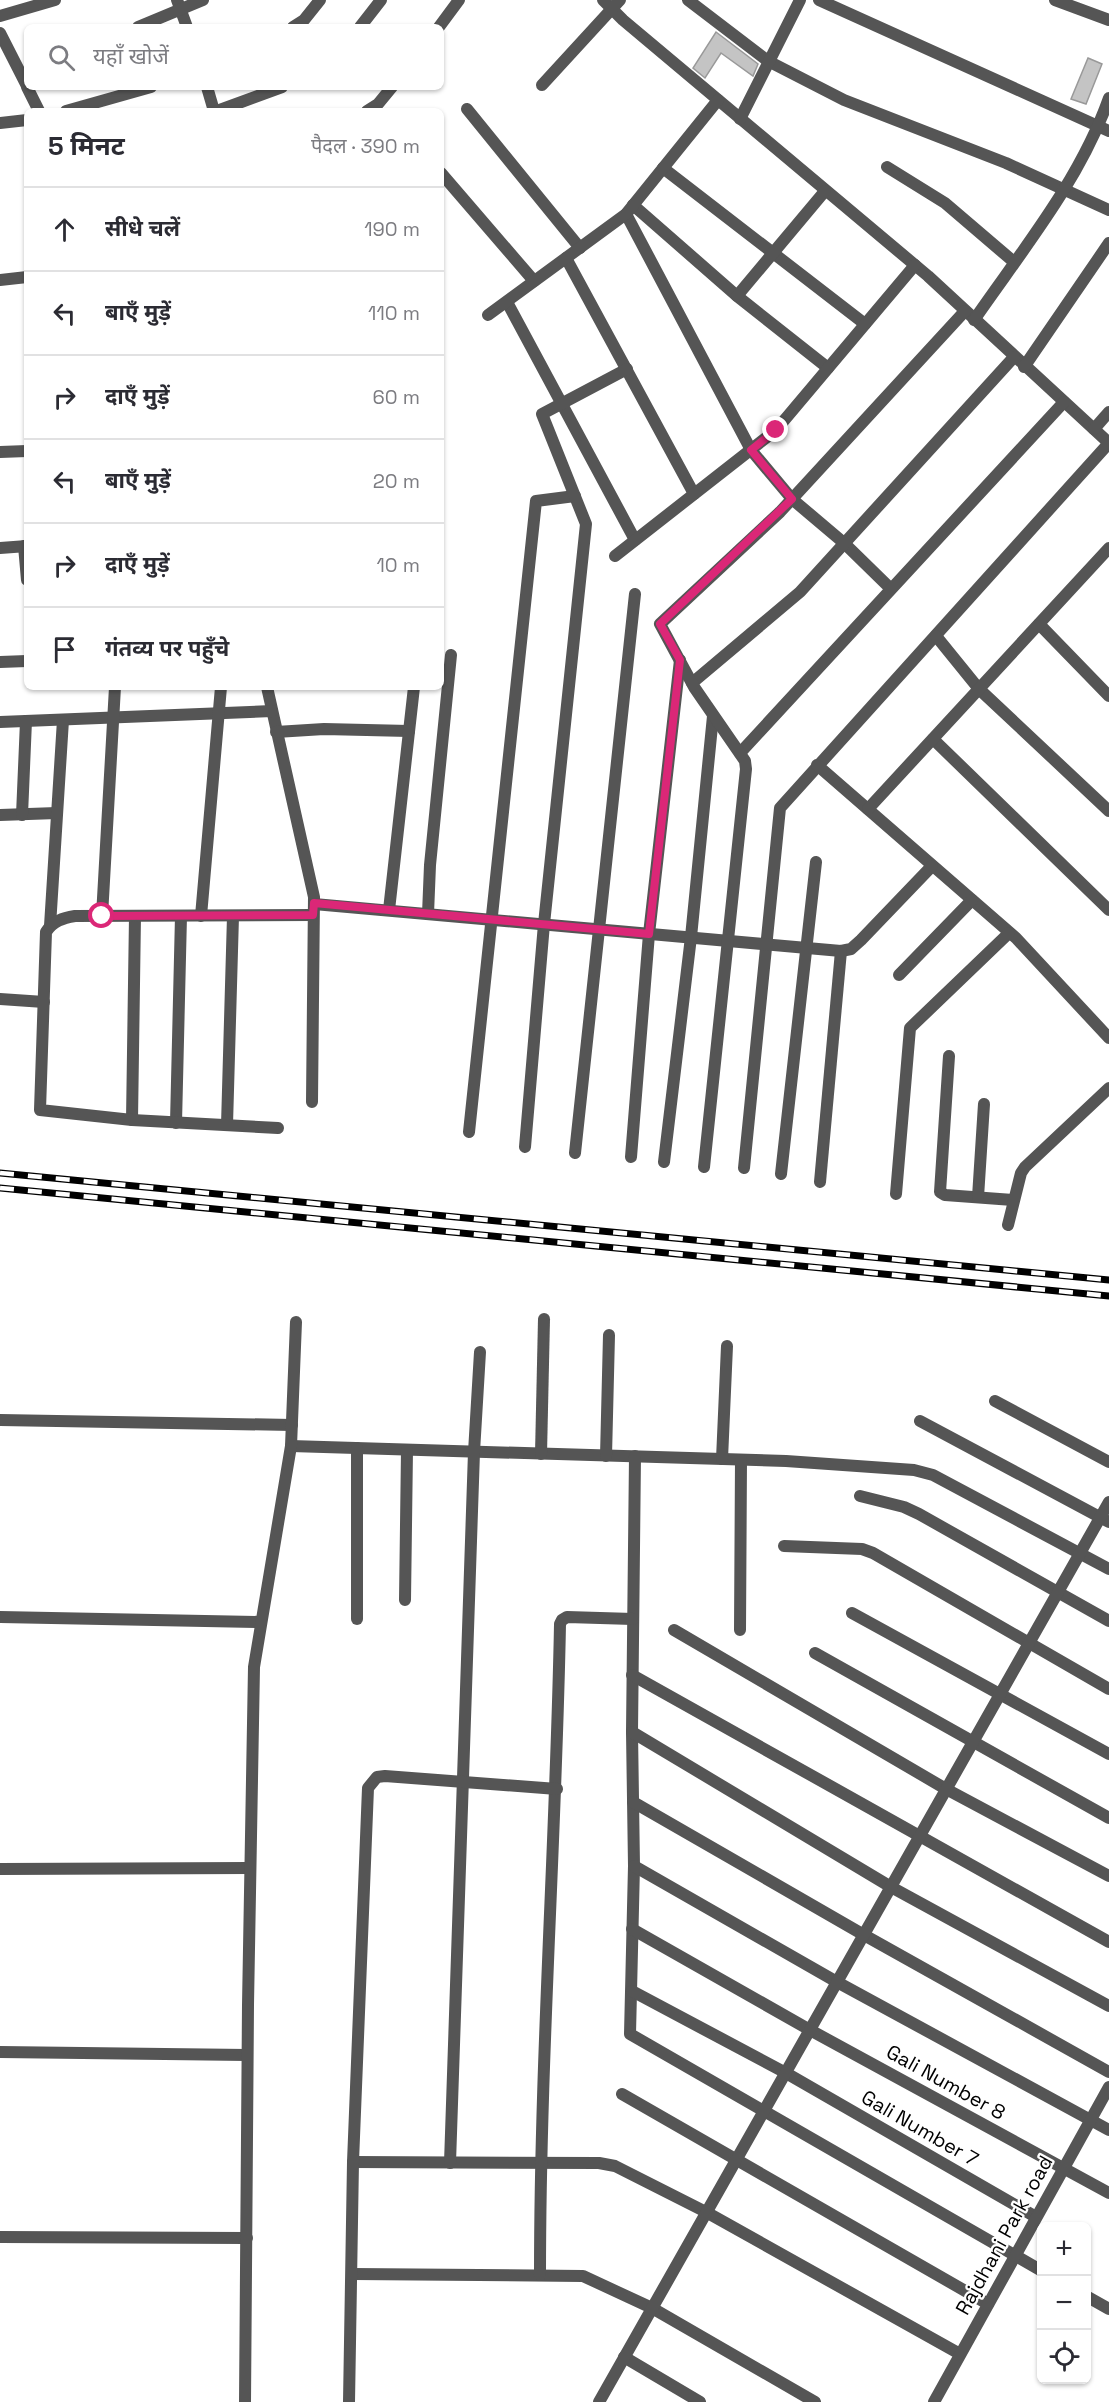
<!DOCTYPE html>
<html lang="hi">
<meta charset="utf-8">
<style>
:root{--surface:#fff;--page:#f7f7f7;--text:#2b2b33;--muted:#7c7c81;--line:#e1e1e2}
body{margin:0;font-family:"Space Grotesk","Noto Sans Devanagari",sans-serif;background:var(--page);color:var(--text)}
.controls{position:absolute;right:18px;bottom:18px;display:grid;overflow:hidden;border-radius:9px;box-shadow:0 2px 4px #0004}
.controls button{width:54px;height:54px;display:grid;place-items:center;padding:0;border:0;border-bottom:2px solid var(--line);background:var(--surface);color:var(--text);font:30px sans-serif}
.stop{position:absolute;width:18px;height:18px;margin:-14px;border:4px solid #db2777;border-radius:50%;background:#fff}
.stop.end{background:#db2777;border-color:#fff;box-shadow:0 2px 6px #0008}
.list{margin:0;padding:0;list-style:none}
h2{display:flex;justify-content:space-between;align-items:center;height:78px;margin:0;padding:0 24px;font-size:26px}
h2 small{font-size:20px;font-weight:400;color:var(--muted)}
.list li{display:grid;grid-template-columns:39px 1fr auto;gap:18px;align-items:center;box-sizing:border-box;height:84px;padding:0 24px;border-top:2px solid var(--line)}
.list b{display:block;font-size:22px;white-space:nowrap}
.list em{font-size:20px;font-style:normal;color:var(--muted)}
.icon{flex:none;width:33px;height:33px;fill:none;stroke:currentColor;stroke-width:2;stroke-linecap:round;stroke-linejoin:round}
.map{position:relative;flex:none;width:1109px;height:2402px;overflow:hidden}
.search{position:absolute;background:var(--surface);box-shadow:0 2px 4px #0004;left:24px;top:24px;width:420px;height:66px;display:flex;align-items:center;gap:15px;box-sizing:border-box;padding:0 21px;border-radius:9px;color:var(--muted);font-size:22px}
.panel{position:absolute;background:var(--surface);box-shadow:0 2px 4px #0004;left:24px;top:108px;width:420px;height:582px;border-radius:9px}
.map>svg:first-child{display:block}
</style>
<div class="map">
<svg width="1109" height="2402" viewBox="0 0 1109 2402">
<rect width="100%" height="100%" fill="#fff"/>
<g fill="#c4c4c4" stroke="#999" stroke-width="1.5">
<path d="M 716,32 L 758,64 L 753,76 L 721,53 L 705,78 L 693,68 Z"/>
<path d="M 1088,58 L 1102,64 L 1086,104 L 1071,99 Z"/>
</g>
<g fill="none" stroke-linecap="round" stroke-linejoin="round">
<g stroke="#555" stroke-width="12">
<path d="M 0,123 L 27,120"/>
<path d="M 0,1420 L 292,1425"/>
<path d="M 0,1617 L 261,1622"/>
<path d="M 0,1869 L 250,1868"/>
<path d="M 0,2052 L 247,2055"/>
<path d="M 0,2237 L 247,2238"/>
</g>
<g stroke="#555" stroke-width="12">
<path d="M 177,0 L 187,27"/>
<path d="M 603,0 L 623,20 L 928,276 L 1109,443 L 780,808 L 744,1168"/>
<path d="M 688,0 L 768,61 L 844,100 L 1006,163 L 1109,210"/>
<path d="M 819,0 L 1109,131"/>
<path d="M 1055,0 L 1109,20"/>
<path d="M 0,16 L 55,0"/>
<path d="M 138,27 L 203,0"/>
<path d="M 293,27 L 304,20 L 320,0"/>
<path d="M 360,27 L 381,0"/>
<path d="M 439,27 L 459,0"/>
<path d="M 0,33 L 27,86"/>
<path d="M 542,85 L 620,0"/>
<path d="M 27,87 L 39,111"/>
<path d="M 207,87 L 214,111"/>
<path d="M 467,109 L 580,248"/>
<path d="M 66,111 L 151,87"/>
<path d="M 217,111 L 282,87"/>
<path d="M 367,111 L 378,104 L 392,87"/>
<path d="M 740,119 L 800,0"/>
<path d="M 887,167 L 945,203 L 1014,262"/>
<path d="M 663,168 L 865,324"/>
<path d="M 441,173 L 534,281"/>
<path d="M 633,205 L 737,296 L 828,368"/>
<path d="M 626,214 L 751,450 L 792,499 L 844,543 L 890,588"/>
<path d="M 566,258 L 694,494"/>
<path d="M 0,280 L 27,277"/>
<path d="M 737,296 L 825,191"/>
<path d="M 507,302 L 635,540"/>
<path d="M 488,315 L 626,214 L 718,100"/>
<path d="M 974,320 C 1023,249 1080,180 1109,98"/>
<path d="M 1024,367 L 1109,243"/>
<path d="M 1094,429 L 1109,412"/>
<path d="M 0,452 L 27,451"/>
<path d="M 24,546 L 27,580"/>
<path d="M 0,548 L 27,546"/>
<path d="M 615,556 L 776,430 L 915,265"/>
<path d="M 1039,624 L 1109,696"/>
<path d="M 936,636 L 979,689 L 1109,811"/>
<path d="M 0,662 L 27,661"/>
<path d="M 692,683 L 800,592 L 1014,357"/>
<path d="M 267,687 L 314,897 L 312,1102"/>
<path d="M 0,722 L 272,711"/>
<path d="M 276,732 L 324,729 L 409,731"/>
<path d="M 933,739 L 1109,910"/>
<path d="M 740,753 L 1064,402"/>
<path d="M 817,765 L 1016,938 L 1109,1038"/>
<path d="M 868,809 L 1109,548"/>
<path d="M 0,815 L 57,813"/>
<path d="M 22,815 L 26,721"/>
<path d="M 314,904 L 841,951 L 851,949 L 861,940 L 932,866"/>
<path d="M 389,910 L 414,687"/>
<path d="M 428,914 L 430,865 L 451,655"/>
<path d="M 102,916 L 115,687"/>
<path d="M 201,916 L 221,687"/>
<path d="M 50,926 L 63,720"/>
<path d="M 899,975 L 972,900"/>
<path d="M 0,999 L 44,1002"/>
<path d="M 949,1056 L 940,1192 L 945,1195 L 1013,1200"/>
<path d="M 132,1120 L 135,916"/>
<path d="M 176,1123 L 181,916"/>
<path d="M 227,1125 L 233,916"/>
<path d="M 278,1128 L 132,1120 L 40,1110 L 46,932 C 53,921 63,918 75,916 L 313,915"/>
<path d="M 469,1132 L 536,501 L 575,496"/>
<path d="M 525,1147 L 544,924 L 586,524 L 542,414 L 627,369"/>
<path d="M 575,1153 L 635,594"/>
<path d="M 631,1157 L 649,934 L 680,660"/>
<path d="M 664,1162 L 691,937 L 713,716"/>
<path d="M 704,1167 L 746,769 L 745,761 L 694,687 L 660,624 L 780,512 L 965,311"/>
<path d="M 781,1174 L 816,862"/>
<path d="M 820,1182 L 841,951"/>
<path d="M 896,1194 L 910,1028 L 1009,933"/>
<path d="M 978,1197 L 984,1104"/>
<path d="M 1008,1225 L 1021,1173 L 1025,1167 L 1109,1088"/>
<path d="M 995,1401 L 1109,1462"/>
<path d="M 920,1421 L 1109,1522"/>
<path d="M 291,1446 L 786,1461 L 914,1470 L 933,1475 L 1109,1569"/>
<path d="M 541,1454 L 544,1319"/>
<path d="M 606,1456 L 609,1335"/>
<path d="M 635,1456 L 632,1732 L 634,1866 L 630,2034 L 1042,2271"/>
<path d="M 722,1459 L 727,1346"/>
<path d="M 860,1496 L 904,1507 L 919,1514 L 1109,1621"/>
<path d="M 784,1546 L 862,1549 L 873,1553 L 1109,1689"/>
<path d="M 405,1600 L 407,1450"/>
<path d="M 852,1613 L 1109,1754"/>
<path d="M 357,1619 L 357,1448"/>
<path d="M 674,1630 L 946,1789 L 1109,1876"/>
<path d="M 740,1630 L 741,1460"/>
<path d="M 815,1653 L 1109,1818"/>
<path d="M 632,1675 L 1109,1942"/>
<path d="M 632,1732 L 891,1887 L 1109,2006"/>
<path d="M 633,1802 L 864,1935 L 1109,2072"/>
<path d="M 634,1866 L 837,1982 L 1109,2130"/>
<path d="M 632,1929 L 810,2030 L 1109,2193"/>
<path d="M 632,1991 L 786,2073 L 1036,2217"/>
<path d="M 622,2094 L 988,2304"/>
<path d="M 353,2162 L 599,2163 L 615,2166 L 706,2212 L 960,2354"/>
<path d="M 450,2163 L 474,1452 L 480,1352"/>
<path d="M 353,2274 L 583,2276 L 652,2308 L 815,2402"/>
<path d="M 540,2275 C 540,2058 556,1841 560,1624 L 562,1620 L 567,1617 L 633,1619"/>
<path d="M 1086,2296 L 1109,2309"/>
<path d="M 624,2357 L 700,2402"/>
<path d="M 245,2402 L 248,2005 L 254,1667 L 291,1446 L 296,1322"/>
<path d="M 349,2402 L 353,2162 L 368,1788 L 377,1777 L 385,1776 L 557,1789"/>
<path d="M 599,2402 L 1109,1502"/>
<path d="M 934,2402 L 1109,2087"/>
</g>
<defs>
<g id="rail">
<path d="M 0,1173 L 1109,1280"/>
<path d="M 0,1188 L 1109,1296"/>
</g>
</defs>
<use href="#rail" stroke="#000" stroke-width="7"/>
<use href="#rail" stroke="#fff" stroke-width="4.5" stroke-dasharray="14" stroke-linecap="butt"/>
</g>
<g fill="none" stroke-linecap="round" stroke-linejoin="round">
<path stroke="#db2777" stroke-width="8" d="M 102,916 L 313,915 L 314,903 L 649,934 L 680,660 L 660,624 L 792,499 L 751,450 L 776,430"/>
</g>
<g text-anchor="middle" stroke-width="4.5" stroke-linejoin="round" paint-order="stroke">
<g font-size="20" fill="#000" stroke="#fff">
<text transform="translate(946 2082) rotate(29)" y="7">Gali Number 8</text>
<text transform="translate(920 2128) rotate(30)" y="7">Gali Number 7</text>
<text transform="translate(1004 2235) rotate(-61)" y="7">Rajdhani Park road</text>
</g>
</g>
</svg>
<div class="controls">
<button>+</button>
<button>−</button>
<button><svg class="icon" aria-label="locate" viewBox="0 0 24 24"><circle cx="12" cy="12" r="6"/><path d="M12 2v4M12 18v4M2 12h4M18 12h4"/></svg></button>
</div>
<div class="stop" style="left:102px;top:916px"></div>
<div class="stop end" style="left:776px;top:430px"></div>
<div class="search"><svg class="icon" aria-label="search" viewBox="0 0 24 24"><circle cx="10" cy="10" r="6"/><path d="M15 15l6 6"/></svg>यहाँ खोजें</div>
<section class="panel">
<h2>5 मिनट<small>पैदल · 390 m</small></h2>
<ul class="list">
<li><svg class="icon" aria-label="ahead" viewBox="0 0 24 24"><path d="M12 20V5M6 11l6-6 6 6"/></svg><div><b>सीधे चलें</b></div><em>190 m</em></li>
<li><svg class="icon" aria-label="left" viewBox="0 0 24 24"><path d="M17 20v-9H6M10 6l-5 5 5 5"/></svg><div><b>बाएँ मुड़ें</b></div><em>110 m</em></li>
<li><svg class="icon" aria-label="right" viewBox="0 0 24 24"><path d="M7 20v-9h11M14 6l5 5-5 5"/></svg><div><b>दाएँ मुड़ें</b></div><em>60 m</em></li>
<li><svg class="icon" aria-label="left" viewBox="0 0 24 24"><path d="M17 20v-9H6M10 6l-5 5 5 5"/></svg><div><b>बाएँ मुड़ें</b></div><em>20 m</em></li>
<li><svg class="icon" aria-label="right" viewBox="0 0 24 24"><path d="M7 20v-9h11M14 6l5 5-5 5"/></svg><div><b>दाएँ मुड़ें</b></div><em>10 m</em></li>
<li><svg class="icon" aria-label="arrive" viewBox="0 0 24 24"><path d="M6 21V4h12l-3 4 3 4H6"/></svg><div><b>गंतव्य पर पहुँचे</b></div></li>
</ul>
</section>
</div>
